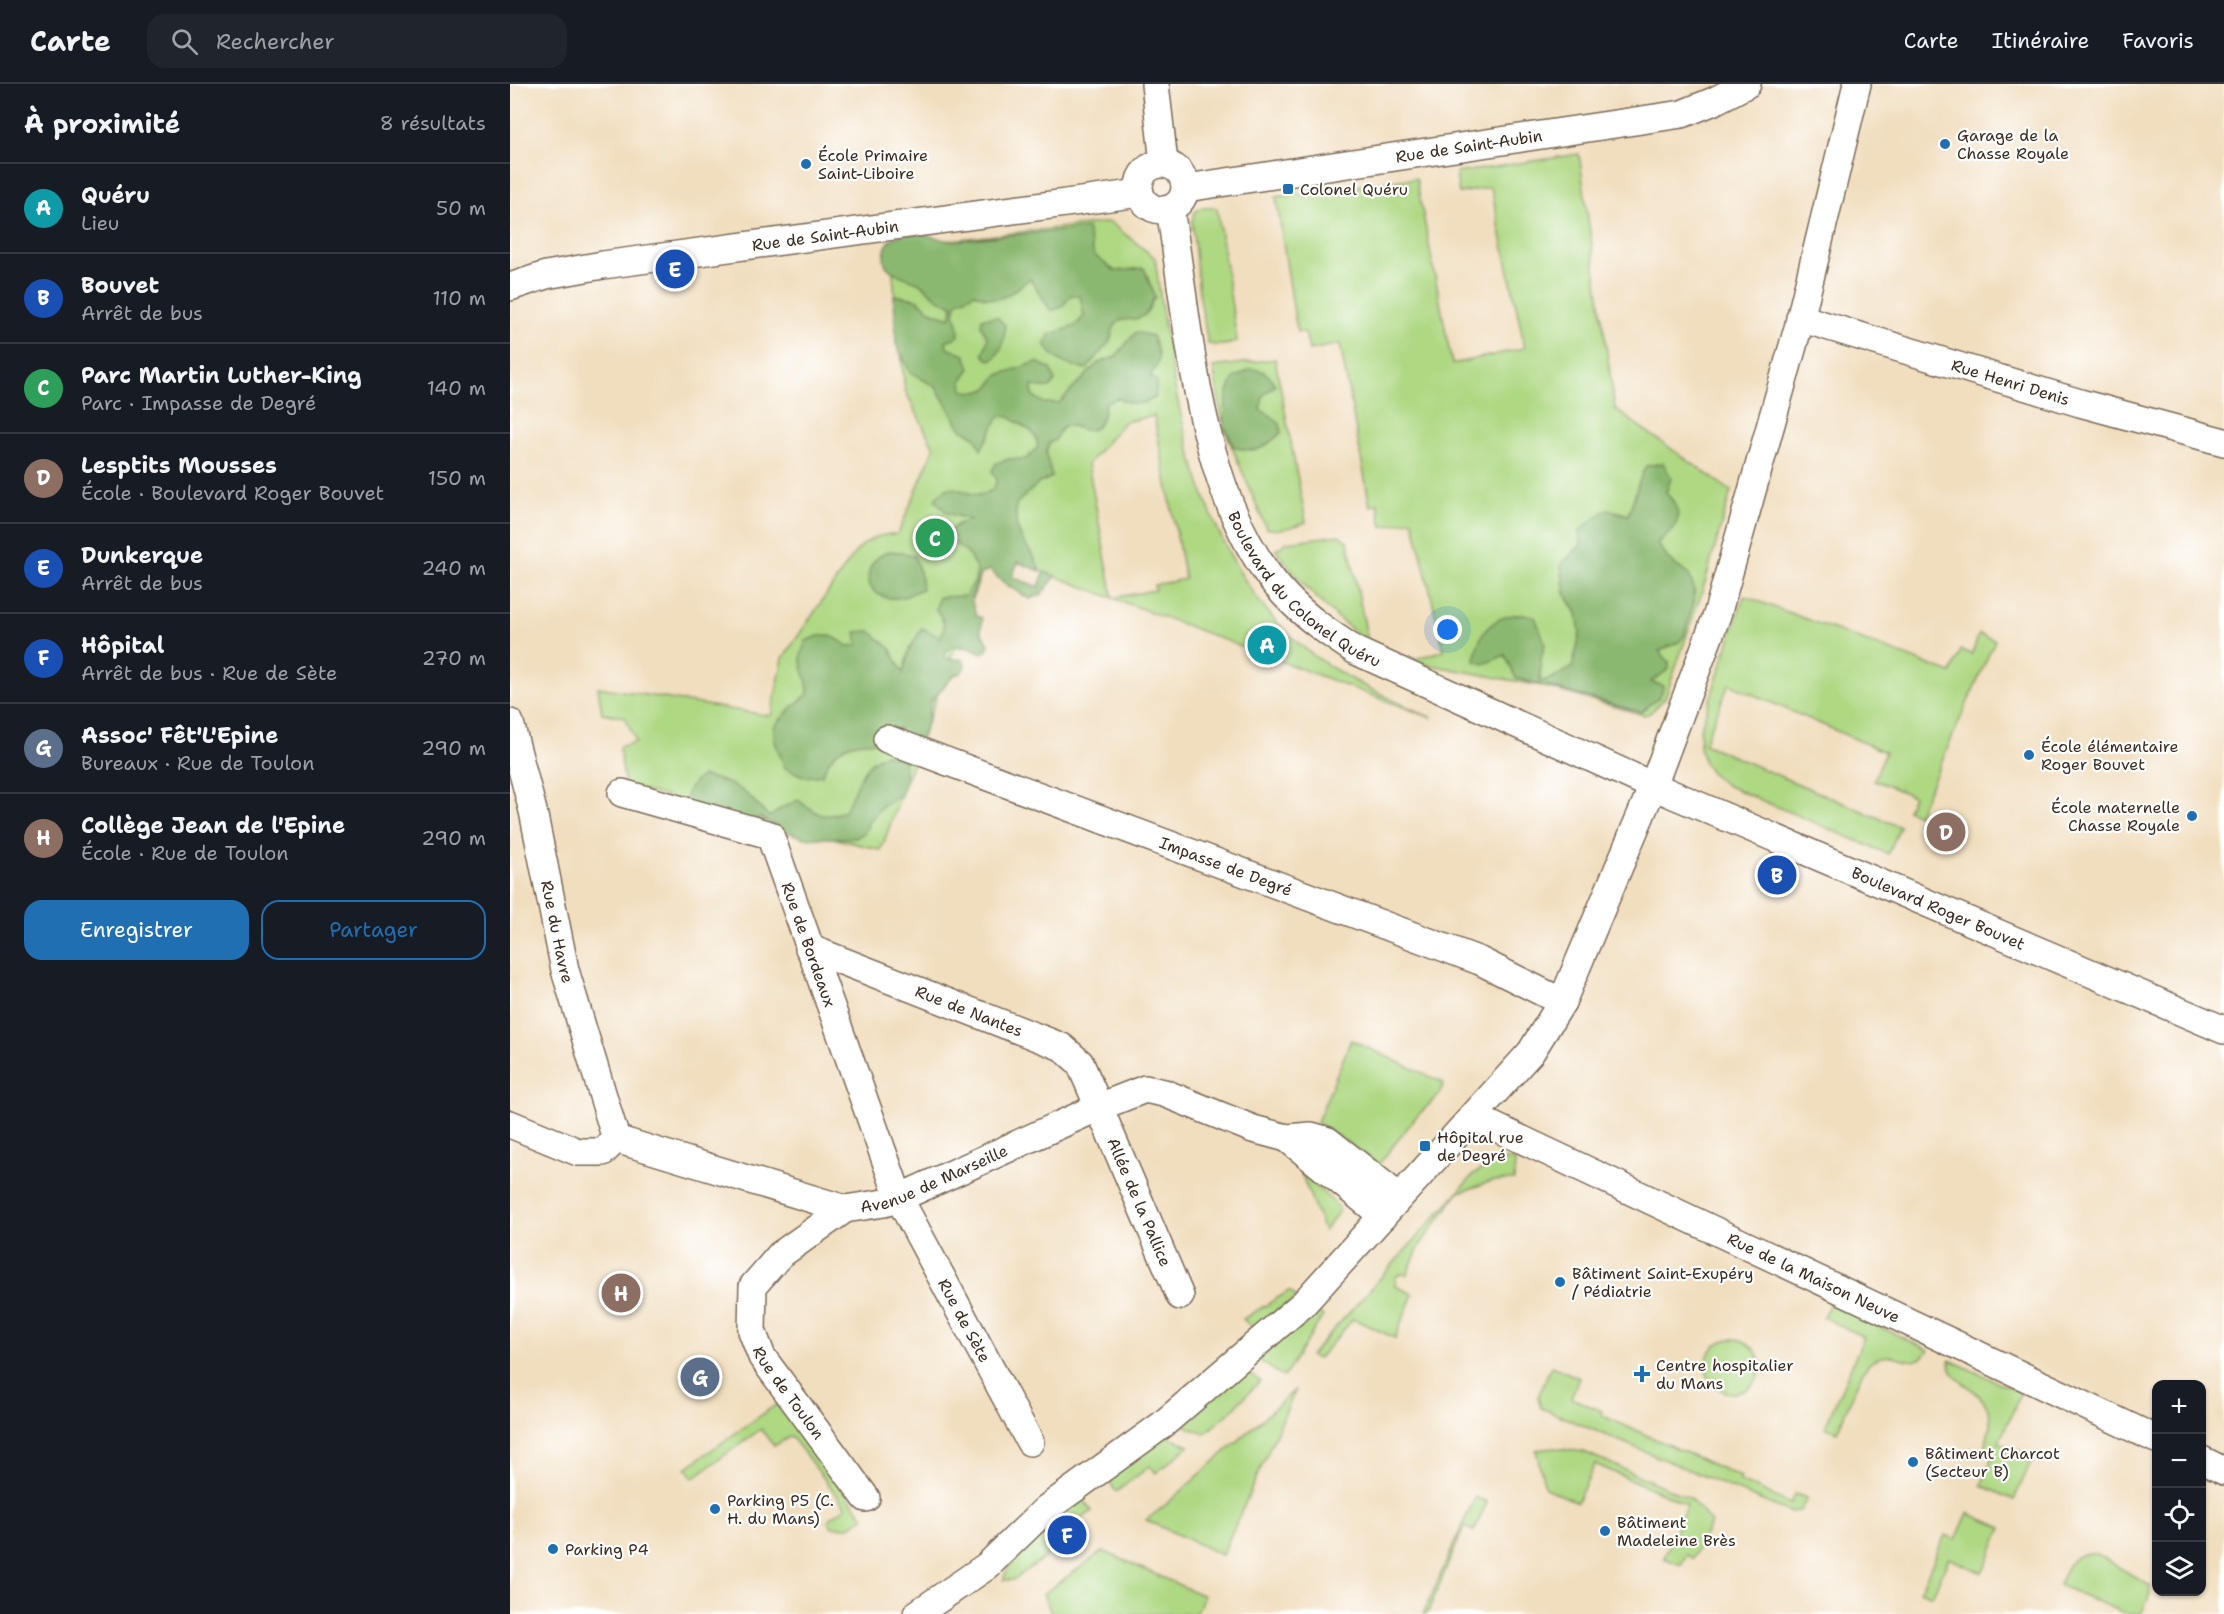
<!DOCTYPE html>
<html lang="fr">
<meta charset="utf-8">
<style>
:root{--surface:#171b24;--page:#20242c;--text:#f1f3f6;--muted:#9ea1a6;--line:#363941;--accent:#1f6fb2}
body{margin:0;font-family:"Shantell Sans",sans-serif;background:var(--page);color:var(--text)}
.controls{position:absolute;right:18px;bottom:18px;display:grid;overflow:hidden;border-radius:12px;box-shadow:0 2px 4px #0004}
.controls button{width:54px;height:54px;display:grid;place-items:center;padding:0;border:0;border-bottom:2px solid var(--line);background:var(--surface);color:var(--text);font:30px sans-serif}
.you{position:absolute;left:938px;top:546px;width:21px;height:21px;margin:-15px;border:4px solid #fff;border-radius:50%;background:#1a73e8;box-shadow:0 0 0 9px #1a73e833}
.badge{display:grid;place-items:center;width:39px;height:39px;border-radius:50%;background:var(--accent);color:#fff;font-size:20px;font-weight:700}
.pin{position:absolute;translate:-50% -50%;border:3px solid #fff;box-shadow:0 2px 6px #0006}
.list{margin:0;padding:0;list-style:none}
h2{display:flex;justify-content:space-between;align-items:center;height:78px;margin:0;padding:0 24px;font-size:26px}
h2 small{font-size:20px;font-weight:400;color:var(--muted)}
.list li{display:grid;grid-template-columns:39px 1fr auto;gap:18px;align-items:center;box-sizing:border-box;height:90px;padding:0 24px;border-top:2px solid var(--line)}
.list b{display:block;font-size:22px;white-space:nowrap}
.list p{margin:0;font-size:20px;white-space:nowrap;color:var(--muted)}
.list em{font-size:20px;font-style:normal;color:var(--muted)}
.actions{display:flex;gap:12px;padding:18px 24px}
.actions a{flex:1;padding:14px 0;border:2px solid var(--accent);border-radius:18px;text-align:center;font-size:21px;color:var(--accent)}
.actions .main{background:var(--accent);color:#fff}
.icon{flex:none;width:33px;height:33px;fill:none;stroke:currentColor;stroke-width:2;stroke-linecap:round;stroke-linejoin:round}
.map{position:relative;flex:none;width:1714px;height:1530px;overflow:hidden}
header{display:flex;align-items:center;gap:36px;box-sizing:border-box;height:84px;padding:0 30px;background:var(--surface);border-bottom:2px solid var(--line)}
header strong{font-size:28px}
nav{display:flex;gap:33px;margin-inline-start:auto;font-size:21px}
.search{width:420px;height:54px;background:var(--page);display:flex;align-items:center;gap:15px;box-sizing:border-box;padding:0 21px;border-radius:18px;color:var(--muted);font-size:22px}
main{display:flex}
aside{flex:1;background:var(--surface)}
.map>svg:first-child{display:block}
</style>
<header>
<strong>Carte</strong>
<div class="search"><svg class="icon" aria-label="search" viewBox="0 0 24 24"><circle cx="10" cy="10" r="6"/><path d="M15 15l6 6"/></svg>Rechercher</div>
<nav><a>Carte</a><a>Itinéraire</a><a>Favoris</a></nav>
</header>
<main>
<aside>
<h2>À proximité<small>8 résultats</small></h2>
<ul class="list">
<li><span class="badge" style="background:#0f9aa8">A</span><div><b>Quéru</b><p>Lieu</p></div><em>50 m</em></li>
<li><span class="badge" style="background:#1a4fb4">B</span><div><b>Bouvet</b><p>Arrêt de bus</p></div><em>110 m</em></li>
<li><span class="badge" style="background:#2e9e5b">C</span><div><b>Parc Martin Luther-King</b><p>Parc · Impasse de Degré</p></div><em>140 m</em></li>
<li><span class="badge" style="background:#8d6e63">D</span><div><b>Lesptits Mousses</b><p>École · Boulevard Roger Bouvet</p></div><em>150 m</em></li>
<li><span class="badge" style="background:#1a4fb4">E</span><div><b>Dunkerque</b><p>Arrêt de bus</p></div><em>240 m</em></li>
<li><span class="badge" style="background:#1a4fb4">F</span><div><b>Hôpital</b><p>Arrêt de bus · Rue de Sète</p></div><em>270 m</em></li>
<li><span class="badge" style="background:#5c6f8a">G</span><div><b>Assoc' Fêt'L'Epine</b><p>Bureaux · Rue de Toulon</p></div><em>290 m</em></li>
<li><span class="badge" style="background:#8d6e63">H</span><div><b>Collège Jean de l'Epine</b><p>École · Rue de Toulon</p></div><em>290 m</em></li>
</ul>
<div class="actions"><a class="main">Enregistrer</a><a>Partager</a></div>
</aside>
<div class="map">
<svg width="1714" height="1530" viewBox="0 0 1714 1530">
<rect width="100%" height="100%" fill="#fff"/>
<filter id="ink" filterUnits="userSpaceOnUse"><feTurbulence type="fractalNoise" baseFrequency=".0167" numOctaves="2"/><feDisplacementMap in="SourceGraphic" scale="12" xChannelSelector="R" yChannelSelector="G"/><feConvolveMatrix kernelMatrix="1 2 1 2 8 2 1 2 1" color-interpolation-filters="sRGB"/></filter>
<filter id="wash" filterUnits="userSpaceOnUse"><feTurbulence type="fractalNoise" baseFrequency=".008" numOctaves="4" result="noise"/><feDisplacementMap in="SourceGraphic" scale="24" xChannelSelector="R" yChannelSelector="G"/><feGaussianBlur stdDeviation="1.35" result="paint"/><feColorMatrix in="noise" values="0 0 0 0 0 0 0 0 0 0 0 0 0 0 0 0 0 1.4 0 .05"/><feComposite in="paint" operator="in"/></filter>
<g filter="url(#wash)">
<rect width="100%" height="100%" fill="#f1debf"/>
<g fill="#afd883" stroke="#758150" stroke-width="1.5" fill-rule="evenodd">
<path d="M 1069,70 L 1105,325 L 1221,407 L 1193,505 L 1155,614 L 1140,629 L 1134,631 L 1031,602 L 899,577 L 934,566 L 903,436 L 872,443 L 868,420 L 860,422 L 830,260 L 799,266 L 795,248 L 787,248 L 766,113 L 906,94 L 942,280 L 1015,264 L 981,103 L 949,109 L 946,89 ZM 1153,379 L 1156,409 L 1165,419 L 1152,456 L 1147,459 L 1159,476 L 1179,492 L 1184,505 L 1184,518 L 1174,552 L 1169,558 L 1149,567 L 1159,578 L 1140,598 L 1150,612 L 1131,628 L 1006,594 L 995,571 L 1035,559 L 1031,574 L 1029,598 L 1040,595 L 1063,584 L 1070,550 L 1067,529 L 1055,509 L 1051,480 L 1106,427 L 1118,431 C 1125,414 1127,398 1136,383 Z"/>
<path d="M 691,124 L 707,124 L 727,257 C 717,262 708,262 698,260 L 689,208 L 682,137 L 685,128 Z"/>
<path d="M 600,138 L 645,174 C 662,300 682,455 777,549 C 817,588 872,611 922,634 L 483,469 L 479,469 L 371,766 L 115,702 L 109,663 L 126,658 L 115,633 L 92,629 L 88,603 L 261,632 L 273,574 L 344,470 C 356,456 369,449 388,450 L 424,364 L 395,306 L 380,163 ZM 644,332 L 675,495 L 644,501 L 645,506 L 603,514 L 578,380 L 614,338 Z"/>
<path d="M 765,275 L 796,438 C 783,443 769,448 756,444 L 714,344 L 703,283 Z"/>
<path d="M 829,451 L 838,458 L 858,557 C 820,531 792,502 766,466 L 777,458 Z"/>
<path d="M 1234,512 L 1441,589 L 1451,566 L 1462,570 L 1469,550 L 1485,556 L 1408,731 L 1397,726 L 1403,712 L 1364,696 L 1375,668 L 1219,600 L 1194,660 L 1390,743 L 1378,770 L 1218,702 L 1205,693 L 1194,679 L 1190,662 L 1190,646 Z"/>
<path d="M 841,956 L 934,999 L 928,1012 L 906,1033 L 869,1080 L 807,1038 Z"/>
<path d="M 997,1076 L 1005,1076 L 1004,1096 L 982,1097 L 948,1109 L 910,1161 L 897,1190 L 890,1190 L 886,1193 L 885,1202 L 903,1210 L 885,1254 L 843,1235 L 808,1275 L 800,1272 L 963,1091 L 978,1081 Z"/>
<path d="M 791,1089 L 829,1123 L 828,1129 L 814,1147 Z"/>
<path d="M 779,1207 L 787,1213 L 743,1244 L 733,1235 Z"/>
<path d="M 1320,1219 L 1419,1266 L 1412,1274 L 1403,1277 L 1382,1272 L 1370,1273 L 1360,1279 L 1352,1289 L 1327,1348 L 1315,1343 L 1354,1253 L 1313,1233 Z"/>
<path d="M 805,1226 L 813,1232 L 774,1293 L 747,1275 Z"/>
<circle cx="1223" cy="1282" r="27"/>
<path d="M 1440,1276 L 1511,1309 L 1489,1358 L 1523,1373 L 1504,1416 L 1471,1401 L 1484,1370 L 1473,1365 C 1501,1302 1437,1308 1440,1276 Z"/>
<path d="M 1041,1282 L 1069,1294 L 1061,1314 L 1092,1327 L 1091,1331 L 1231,1393 L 1230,1397 L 1281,1420 L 1285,1410 L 1297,1414 L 1290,1427 L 1279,1428 L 1031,1324 L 1028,1313 Z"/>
<path d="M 734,1285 L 750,1297 L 717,1331 L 694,1350 L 667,1338 Z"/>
<path d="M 786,1305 L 712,1471 L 636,1436 L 653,1423 Z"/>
<path d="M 267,1320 L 354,1433 L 339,1443 L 322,1443 L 318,1436 L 336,1423 L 281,1352 L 264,1362 L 251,1345 L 183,1394 L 176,1384 Z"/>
<path d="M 652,1350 L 679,1362 L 646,1389 L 640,1382 L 606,1408 L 597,1394 L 572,1413 L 582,1427 L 545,1454 L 551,1462 L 503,1496 L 494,1496 C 493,1466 624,1372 652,1350 Z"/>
<path d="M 1045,1364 L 1074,1368 L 1180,1414 L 1201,1438 L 1183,1474 L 1176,1471 L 1171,1481 L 1154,1474 L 1177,1420 L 1085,1380 L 1067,1418 L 1035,1404 L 1026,1366 Z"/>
<path d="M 965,1413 L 977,1418 L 964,1447 L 954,1443 L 917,1530 L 913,1530 Z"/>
<path d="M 1458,1429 L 1492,1444 L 1472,1489 L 1439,1474 L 1422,1512 L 1410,1507 L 1435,1451 L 1446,1455 Z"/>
<path d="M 593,1467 L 694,1512 L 686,1530 L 542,1530 L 533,1510 Z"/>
<path d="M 1578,1469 L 1587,1470 L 1640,1502 L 1639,1512 L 1631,1530 L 1616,1530 L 1549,1501 C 1556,1485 1558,1473 1578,1469 Z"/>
</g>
<g fill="#8bb871" stroke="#637148" stroke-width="1.5">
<path d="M 577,144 L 584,171 L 605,187 L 634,184 L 645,213 C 641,217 641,222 638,227 C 632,236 620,236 610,236 L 604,243 L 600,257 L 577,285 C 559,283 543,277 535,260 L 539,251 L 565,242 L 574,232 L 570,212 L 561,211 L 552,223 L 541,227 L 520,195 C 499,209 492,223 465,209 L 447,218 L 444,230 L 448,239 L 449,252 L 436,257 L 437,264 L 455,271 L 460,284 L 452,297 L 453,307 L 468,308 L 477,305 L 488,291 L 527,278 L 541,285 L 545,297 L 540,304 L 522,302 L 522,311 L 534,319 L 549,319 L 588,279 L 605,273 L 626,248 L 642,252 C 649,270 653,276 640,292 L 647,298 L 645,314 C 631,322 622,321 608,314 L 596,318 C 594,323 594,332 591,337 C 576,363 557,322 545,356 L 539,359 L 536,369 L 542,393 L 529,399 L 506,420 C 506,431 505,443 511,453 C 517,465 527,474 530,487 L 508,478 L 502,493 L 529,503 L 534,488 L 546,492 L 531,511 L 520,515 C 507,508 490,497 480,486 L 470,490 L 461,514 L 466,532 L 472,534 L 471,548 L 479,560 L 477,566 L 472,569 L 460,564 L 443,562 L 434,569 L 436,574 L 453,576 L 455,582 L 451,589 L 444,591 L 420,618 L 418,637 L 411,654 L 390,650 L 388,644 C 383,649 377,656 369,658 C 365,659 359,657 355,658 C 332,659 320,671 312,691 L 295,693 L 275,684 L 264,655 L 264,643 L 278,627 L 298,610 C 299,595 289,584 291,571 C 292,567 294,562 296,557 C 314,548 321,549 337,562 L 348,561 L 346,548 L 360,547 L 380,564 L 393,589 L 399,566 L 412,544 L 430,553 C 438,542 432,535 426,525 L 429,513 L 455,512 L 465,497 L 467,486 L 458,470 L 440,455 L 440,447 L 448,440 L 461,436 L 437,429 L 425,416 C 440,393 450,410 469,411 C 473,411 479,407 483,406 L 487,396 L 482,387 L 486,379 L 499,375 L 516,375 L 528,363 L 526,354 L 521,347 L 499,333 L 489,332 L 471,366 L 466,354 L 450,344 L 426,303 L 400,288 L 386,260 L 384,211 L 406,215 L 423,228 L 440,234 L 443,221 C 438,219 431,217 426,213 C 420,209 415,202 408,198 C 398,194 386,192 378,184 C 373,179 374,173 375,166 C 382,141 420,151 438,157 Z"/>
<path d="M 487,233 L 495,241 C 495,253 492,268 482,276 L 477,275 L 473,270 L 478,255 L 471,241 L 472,234 Z"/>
<path d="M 741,285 C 754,286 758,289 765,301 L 753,312 L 750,326 L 760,331 L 770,340 L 771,349 C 753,365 748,370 724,363 L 714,341 L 717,310 L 724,294 Z"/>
<path d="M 1153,379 L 1161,394 L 1156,409 C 1177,431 1168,443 1147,459 L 1159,476 L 1179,491 L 1184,505 L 1184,518 L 1174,552 L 1169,558 L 1149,567 L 1159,578 L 1159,585 L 1141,598 L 1154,602 L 1150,612 L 1131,628 L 1006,594 L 995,571 L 974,580 L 965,577 C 967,543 992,524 1025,533 L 1035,559 L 1031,574 L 1030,598 L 1040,595 L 1062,584 L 1070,550 L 1067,529 L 1055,509 L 1051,480 L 1071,461 L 1070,446 L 1097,425 L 1118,431 C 1125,414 1127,398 1136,382 Z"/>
<path d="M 381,467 L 395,469 L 404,472 L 410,488 L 412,505 C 402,509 391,516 380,514 C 350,511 352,474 381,467 Z"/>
<path d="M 376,670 L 394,675 L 396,697 L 387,714 L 373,721 L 359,738 L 355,748 L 346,754 L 295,754 L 275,747 L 250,733 L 239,738 L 176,722 C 175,707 180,700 192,692 C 212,696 229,701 243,716 C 249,723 253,728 260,733 L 270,725 L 288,716 C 308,730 310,736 335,727 C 346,705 350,679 376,670 Z"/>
</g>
</g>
<g filter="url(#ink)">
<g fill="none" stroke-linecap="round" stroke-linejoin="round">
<defs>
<g id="minor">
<path d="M 645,0 L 654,79"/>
<circle cx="652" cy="103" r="23"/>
<path id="s1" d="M 676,104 L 1172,30 L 1204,17 L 1237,0"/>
<path id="s2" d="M 660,125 C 680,246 688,416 774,510 C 795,533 820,550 846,567 L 1143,702 L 1714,946"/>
<path id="s3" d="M 0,203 L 36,191 L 93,181 L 630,109"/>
<path id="s4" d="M 1290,234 L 1570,319 L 1714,358"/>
<path id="s5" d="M 0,639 L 23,727 L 55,886 L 106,1055"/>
<path id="s6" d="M 377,655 L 970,877 L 1052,918"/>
<path id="s7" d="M 112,709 L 260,751 L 389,1114 L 520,1358"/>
<path id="s8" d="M 299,864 L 552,963 L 570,979 L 670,1212"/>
<path id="s9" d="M 962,1032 L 1646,1355"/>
<path d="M 0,1040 L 68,1068 L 93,1068 L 106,1055"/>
<path d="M 777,1054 L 873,1132"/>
<path id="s10" d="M 106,1055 L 335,1125 L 374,1119 L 389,1114 L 589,1023 L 635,1005 L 654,1009 L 743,1045 L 777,1054 L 801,1052 L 818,1057 L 889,1113"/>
<path id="s11" d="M 335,1125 L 270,1171 L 243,1202 L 242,1247 L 252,1273 L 356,1414"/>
<path d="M 1692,1376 L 1714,1387"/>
<path d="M 407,1530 L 477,1482 L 536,1425 L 652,1341 L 794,1219 L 1021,968 L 1052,918 L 1143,702 L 1207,531 L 1288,244 L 1347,0"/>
</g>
</defs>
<use href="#minor" stroke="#7b6956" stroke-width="30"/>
<use href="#minor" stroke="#fff" stroke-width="27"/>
</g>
</g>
<g fill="#1f6fb2" stroke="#fff" stroke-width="2">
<circle cx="1435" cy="60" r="6"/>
<circle cx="296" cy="80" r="6"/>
<rect x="772" y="99" width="12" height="12" rx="3"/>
<circle cx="1519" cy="671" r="6"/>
<circle cx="1682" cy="732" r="6"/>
<rect x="909" y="1056" width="12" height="12" rx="3"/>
<circle cx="1050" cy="1198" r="6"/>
<path d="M1129 1281h6v6h6v6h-6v6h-6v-6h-6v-6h6z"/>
<circle cx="1403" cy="1378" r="6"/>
<circle cx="205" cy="1425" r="6"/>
<circle cx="1095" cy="1447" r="6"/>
<circle cx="43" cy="1465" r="6"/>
</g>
<g text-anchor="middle" stroke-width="4.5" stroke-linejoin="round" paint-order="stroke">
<g font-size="16" fill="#3b2a1e" stroke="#fff" text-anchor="start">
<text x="1447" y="57">Garage de la<tspan x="1447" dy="18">Chasse Royale</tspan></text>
<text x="308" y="77">École Primaire<tspan x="308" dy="18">Saint-Liboire</tspan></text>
<text x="790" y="111">Colonel Quéru</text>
<text x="1531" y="668">École élémentaire<tspan x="1531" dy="18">Roger Bouvet</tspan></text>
<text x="1670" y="729" text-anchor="end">École maternelle<tspan x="1670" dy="18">Chasse Royale</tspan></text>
<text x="927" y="1059">Hôpital rue<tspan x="927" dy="18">de Degré</tspan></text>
<text x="1062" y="1195">Bâtiment Saint-Exupéry<tspan x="1062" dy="18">/ Pédiatrie</tspan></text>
<text x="1146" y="1287">Centre hospitalier<tspan x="1146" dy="18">du Mans</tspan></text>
<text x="1415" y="1375">Bâtiment Charcot<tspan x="1415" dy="18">(Secteur B)</tspan></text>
<text x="217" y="1422">Parking P5 (C.<tspan x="217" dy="18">H. du Mans)</tspan></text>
<text x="1107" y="1444">Bâtiment<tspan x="1107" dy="18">Madeleine Brès</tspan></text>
<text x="55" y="1471">Parking P4</text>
</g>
<g font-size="16" fill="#3b2a1e" stroke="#fff">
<text dy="6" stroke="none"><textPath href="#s1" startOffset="286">Rue de Saint-Aubin</textPath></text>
<text dy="6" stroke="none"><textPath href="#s3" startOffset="320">Rue de Saint-Aubin</textPath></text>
<text dy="6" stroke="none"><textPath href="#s4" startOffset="220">Rue Henri Denis</textPath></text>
<text dy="6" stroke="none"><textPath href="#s2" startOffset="418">Boulevard du Colonel Quéru</textPath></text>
<text dy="6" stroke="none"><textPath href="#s6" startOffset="362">Impasse de Degré</textPath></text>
<text dy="6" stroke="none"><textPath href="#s2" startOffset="1136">Boulevard Roger Bouvet</textPath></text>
<text dy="6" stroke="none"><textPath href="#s5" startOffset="214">Rue du Havre</textPath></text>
<text dy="6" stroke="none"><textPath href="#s7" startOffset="270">Rue de Bordeaux</textPath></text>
<text dy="6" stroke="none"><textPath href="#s8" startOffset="172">Rue de Nantes</textPath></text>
<text dy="6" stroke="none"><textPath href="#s10" startOffset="334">Avenue de Marseille</textPath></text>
<text dy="6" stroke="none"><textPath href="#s8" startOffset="447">Allée de la Pallice</textPath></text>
<text dy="6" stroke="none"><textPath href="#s9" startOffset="378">Rue de la Maison Neuve</textPath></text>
<text dy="6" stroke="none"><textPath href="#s7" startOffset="678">Rue de Sète</textPath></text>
<text dy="6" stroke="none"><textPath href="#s11" startOffset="238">Rue de Toulon</textPath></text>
</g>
</g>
</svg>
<div class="controls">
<button>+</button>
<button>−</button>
<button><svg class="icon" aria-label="locate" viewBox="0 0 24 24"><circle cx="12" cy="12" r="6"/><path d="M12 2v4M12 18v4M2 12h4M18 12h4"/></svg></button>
<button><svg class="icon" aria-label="layers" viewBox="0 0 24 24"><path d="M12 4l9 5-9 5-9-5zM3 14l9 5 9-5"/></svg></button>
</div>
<div class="you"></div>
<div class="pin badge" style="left:757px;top:561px;background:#0f9aa8">A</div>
<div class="pin badge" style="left:1267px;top:791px;background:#1a4fb4">B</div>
<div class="pin badge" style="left:425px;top:454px;background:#2e9e5b">C</div>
<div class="pin badge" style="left:1436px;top:748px;background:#8d6e63">D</div>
<div class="pin badge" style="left:165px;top:185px;background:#1a4fb4">E</div>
<div class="pin badge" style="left:557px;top:1451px;background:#1a4fb4">F</div>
<div class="pin badge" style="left:190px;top:1293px;background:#5c6f8a">G</div>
<div class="pin badge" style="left:111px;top:1209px;background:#8d6e63">H</div>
</div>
</main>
